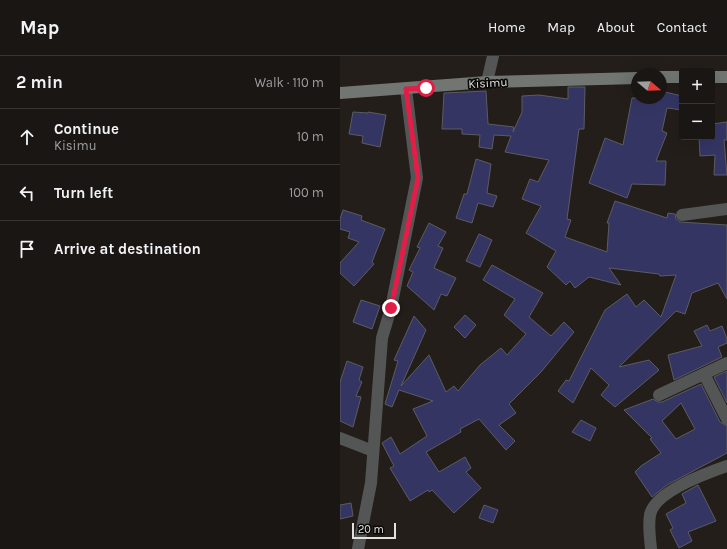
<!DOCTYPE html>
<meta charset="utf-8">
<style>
:root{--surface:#1a1614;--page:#272322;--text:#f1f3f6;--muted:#9f9fa0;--line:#383534}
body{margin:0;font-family:Karla,sans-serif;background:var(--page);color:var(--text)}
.controls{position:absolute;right:12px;top:12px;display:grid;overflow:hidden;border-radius:4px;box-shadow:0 4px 16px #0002}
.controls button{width:36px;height:36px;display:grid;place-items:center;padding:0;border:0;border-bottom:1px solid var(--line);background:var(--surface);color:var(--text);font:20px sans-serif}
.compass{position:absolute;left:291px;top:12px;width:36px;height:36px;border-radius:50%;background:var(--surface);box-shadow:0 4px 16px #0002;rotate:109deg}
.scale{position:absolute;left:12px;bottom:10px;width:44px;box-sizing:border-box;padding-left:4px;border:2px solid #e3e0dd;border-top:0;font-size:11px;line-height:14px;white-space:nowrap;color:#e3e0dd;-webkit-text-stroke:3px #0b0907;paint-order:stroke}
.stop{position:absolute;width:12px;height:12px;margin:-9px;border:3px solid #e11d48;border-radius:50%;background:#fff}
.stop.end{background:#e11d48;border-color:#fff;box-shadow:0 1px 4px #0008}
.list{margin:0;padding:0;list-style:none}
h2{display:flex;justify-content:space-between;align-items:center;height:52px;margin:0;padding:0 16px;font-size:17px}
h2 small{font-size:13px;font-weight:400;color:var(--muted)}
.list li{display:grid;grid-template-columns:26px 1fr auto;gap:12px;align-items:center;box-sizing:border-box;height:56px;padding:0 16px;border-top:1px solid var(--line)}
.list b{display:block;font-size:15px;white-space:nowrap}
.list p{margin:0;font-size:13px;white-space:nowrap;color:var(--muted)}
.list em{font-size:13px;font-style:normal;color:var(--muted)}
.icon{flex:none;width:22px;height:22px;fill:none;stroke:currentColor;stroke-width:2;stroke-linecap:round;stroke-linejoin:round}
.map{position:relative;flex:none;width:387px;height:493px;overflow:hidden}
header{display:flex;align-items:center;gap:24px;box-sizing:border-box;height:56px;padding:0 20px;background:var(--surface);border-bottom:1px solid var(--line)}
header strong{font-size:19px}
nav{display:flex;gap:22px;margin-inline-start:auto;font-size:14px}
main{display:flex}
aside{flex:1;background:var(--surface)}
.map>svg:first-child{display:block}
</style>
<header>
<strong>Map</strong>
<nav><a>Home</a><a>Map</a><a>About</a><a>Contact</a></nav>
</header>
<main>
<aside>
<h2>2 min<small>Walk · 110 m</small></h2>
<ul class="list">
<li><svg class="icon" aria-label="ahead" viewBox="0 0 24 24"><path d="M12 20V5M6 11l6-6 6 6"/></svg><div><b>Continue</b><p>Kisimu</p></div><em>10 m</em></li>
<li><svg class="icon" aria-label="left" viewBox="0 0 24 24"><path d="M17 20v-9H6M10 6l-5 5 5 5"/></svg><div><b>Turn left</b></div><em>100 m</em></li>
<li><svg class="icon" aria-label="arrive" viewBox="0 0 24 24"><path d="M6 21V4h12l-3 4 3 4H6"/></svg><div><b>Arrive at destination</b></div></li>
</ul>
</aside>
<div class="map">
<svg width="387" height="493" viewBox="0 0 387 493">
<rect width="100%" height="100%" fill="#231e1a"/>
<g fill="#343563" stroke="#5b5c62" fill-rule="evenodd">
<path d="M 228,31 L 245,31 L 244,73 L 239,73 L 227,163 L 231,164 L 225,181 L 267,196 L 269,167 L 267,167 L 275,145 L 327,162 L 328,157 L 335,158 L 336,163 L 340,166 L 387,169 L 387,243 L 378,227 L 352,237 L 345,258 L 336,255 L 279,311 L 309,304 L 319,314 L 275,351 L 261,339 L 269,329 L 251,312 L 233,347 L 218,335 L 226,324 L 229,325 L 265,254 L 287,238 L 296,251 L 304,244 L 321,261 L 336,219 L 320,220 L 319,218 L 269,212 L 281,229 L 249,221 L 235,232 L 230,225 L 226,229 L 207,211 L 216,195 L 186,177 L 201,150 L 182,143 L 190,123 L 198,126 L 209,104 L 165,96 L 171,80 L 154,79 L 152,93 L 139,91 L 140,79 L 122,78 L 122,73 L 102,73 L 104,37 L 146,35 L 148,68 L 174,71 L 173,76 L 182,56 L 182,40 L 199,39 L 228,43 Z"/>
<path d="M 321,35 L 342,40 L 342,54 L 327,52 L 322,75 L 327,77 L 316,105 L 326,105 L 325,129 L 292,128 L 287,142 L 249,127 L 265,82 L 283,89 L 292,42 L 321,42 Z"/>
<path d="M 13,56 L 28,57 L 28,56 L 46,59 L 40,91 L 22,87 L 23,80 L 9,78 Z"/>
<path d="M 387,66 L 387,84 L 384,84 L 387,119 L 374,119 L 375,99 L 360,100 L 359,81 L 372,81 L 372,68 Z"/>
<path d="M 136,103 L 151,108 L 147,137 L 157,140 L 153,151 L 138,147 L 132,167 L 116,162 L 124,138 L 127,138 Z"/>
<path d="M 3,154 L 22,160 L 21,164 L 45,173 L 32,206 L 34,208 L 14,230 L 0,217 L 0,207 L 19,186 L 8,182 L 10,176 L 0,173 L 0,163 Z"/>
<path d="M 89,167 L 106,176 L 98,190 L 103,192 L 94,212 L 116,222 L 107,240 L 101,238 L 94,254 L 67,230 L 73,216 L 69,214 L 80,192 L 77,191 Z"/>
<path d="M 139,178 L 152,184 L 140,211 L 126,205 Z"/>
<path d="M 152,209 L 203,237 L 189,261 L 211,280 L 224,266 L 234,276 L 201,316 L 169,348 L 176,357 L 159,369 L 175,385 L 166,394 L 139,363 L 120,373 L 121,376 L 86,396 L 99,416 L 125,401 L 131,412 L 126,416 L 141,432 L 114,457 L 92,434 L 89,436 L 88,434 L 70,445 L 50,412 L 54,410 L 42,387 L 51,381 L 60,398 L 87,380 L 73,353 L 93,345 L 59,334 L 52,351 L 45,348 L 58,305 L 54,304 L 74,260 L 86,274 L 61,330 L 89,299 L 106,336 L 114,330 L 118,335 L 140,309 L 161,292 L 167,299 L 186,278 L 164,259 L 175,243 L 143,224 Z"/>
<path d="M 21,244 L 40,250 L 32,273 L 13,266 Z"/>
<path d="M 125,259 L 136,269 L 125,282 L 114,271 Z"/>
<path d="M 367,269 L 370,275 L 382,270 L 387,283 L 387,287 L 378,291 L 382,301 L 334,324 L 328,299 L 362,290 L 354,275 Z"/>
<path d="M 7,305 L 23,311 L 19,324 L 22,326 L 16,340 L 21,341 L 13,371 L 0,365 L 0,326 Z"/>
<path d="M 387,315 L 387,347 L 374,321 Z"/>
<path d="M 361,328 L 380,366 L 387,370 L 387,397 L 327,429 L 312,441 L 295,416 L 301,410 L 321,397 L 310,383 L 312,382 L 284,354 L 313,343 L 318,346 L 322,346 ZM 341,347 L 355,373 L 336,383 L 322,365 Z"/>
<path d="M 241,364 L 256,372 L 250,385 L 232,376 Z"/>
<path d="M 358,429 L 376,465 L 348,476 L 352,485 L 339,492 L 330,474 L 333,472 L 326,458 L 346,447 L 342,438 Z"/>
<path d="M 11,447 L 13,460 L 0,463 L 0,449 Z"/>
<path d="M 144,449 L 158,454 L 153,467 L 139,462 Z"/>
</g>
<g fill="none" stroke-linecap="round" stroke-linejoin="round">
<g stroke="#545655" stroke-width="12">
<path d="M 147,26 L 153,0"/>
<path d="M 342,159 L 387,153"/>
<path d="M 364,318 L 387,363"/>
<path d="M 319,339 L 387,307"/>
<path d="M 0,382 L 33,395"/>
<path d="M 18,493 L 31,427 L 42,282 L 51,252 L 77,122 L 66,33"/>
<path d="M 311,493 C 310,481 308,471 310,459 C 314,436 367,417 387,410"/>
</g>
<g stroke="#717673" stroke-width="12">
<path d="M 321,21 L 342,21"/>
<path d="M 372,21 L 387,21"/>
<path d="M 0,37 L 147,26 L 297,22"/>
</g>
</g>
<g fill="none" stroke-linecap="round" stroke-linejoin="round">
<path stroke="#e11d48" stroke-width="5" d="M 51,252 L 78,122 L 66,33 L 86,32"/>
</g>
<g text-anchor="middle" stroke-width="3.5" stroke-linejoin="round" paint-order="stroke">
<g font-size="12" fill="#e3e0dd" stroke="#0b0907">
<text transform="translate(148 27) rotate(-3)" y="4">Kisimu</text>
</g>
</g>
</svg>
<div class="controls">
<button>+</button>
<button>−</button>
</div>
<svg class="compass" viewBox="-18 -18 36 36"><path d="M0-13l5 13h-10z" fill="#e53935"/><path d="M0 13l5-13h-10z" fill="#9f9fa0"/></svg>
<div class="scale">20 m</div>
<div class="stop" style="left:86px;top:32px"></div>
<div class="stop end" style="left:51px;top:252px"></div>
</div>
</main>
